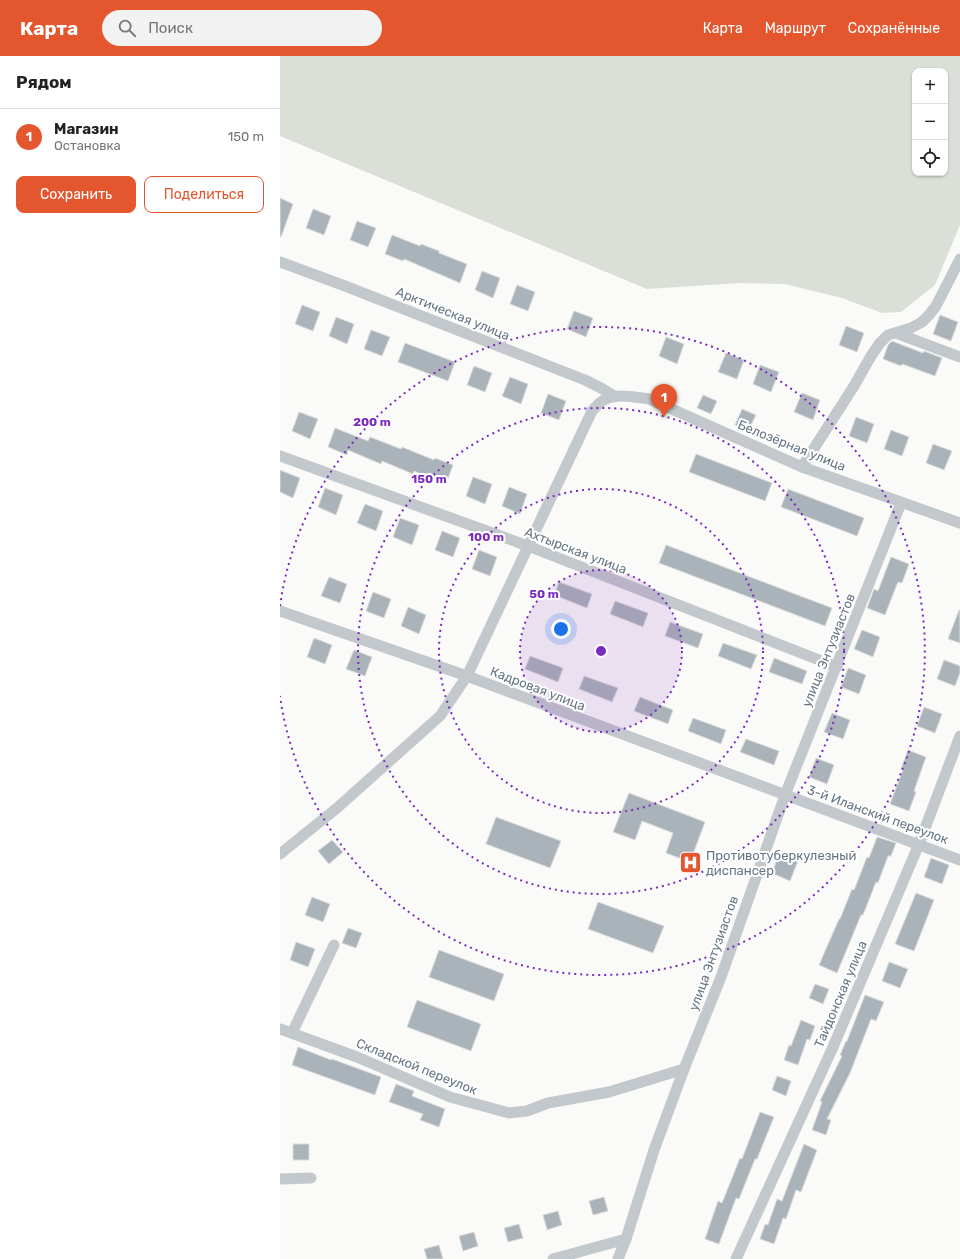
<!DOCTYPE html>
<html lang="ru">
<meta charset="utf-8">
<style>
:root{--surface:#fff;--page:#f2f2f2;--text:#222;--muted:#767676;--line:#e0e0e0;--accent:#e4572e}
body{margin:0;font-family:Rubik,sans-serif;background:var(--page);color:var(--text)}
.controls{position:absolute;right:12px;top:12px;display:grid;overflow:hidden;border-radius:8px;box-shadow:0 1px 3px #0004}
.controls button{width:36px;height:36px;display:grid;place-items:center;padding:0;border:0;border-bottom:1px solid var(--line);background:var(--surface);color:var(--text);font:20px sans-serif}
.you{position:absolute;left:281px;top:573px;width:14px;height:14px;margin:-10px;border:3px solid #fff;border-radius:50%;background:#1a73e8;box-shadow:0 0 0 6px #1a73e833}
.badge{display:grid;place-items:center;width:26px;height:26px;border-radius:50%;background:var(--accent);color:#fff;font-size:13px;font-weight:700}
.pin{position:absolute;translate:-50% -33px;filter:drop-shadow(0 1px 2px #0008)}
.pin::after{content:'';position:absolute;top:21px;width:14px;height:12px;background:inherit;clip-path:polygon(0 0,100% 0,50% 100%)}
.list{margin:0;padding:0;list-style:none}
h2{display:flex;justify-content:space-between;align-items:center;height:52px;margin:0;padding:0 16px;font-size:17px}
h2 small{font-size:13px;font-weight:400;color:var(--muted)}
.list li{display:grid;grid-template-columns:26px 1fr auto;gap:12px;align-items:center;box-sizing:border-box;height:56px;padding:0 16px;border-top:1px solid var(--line)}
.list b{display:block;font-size:15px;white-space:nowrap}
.list p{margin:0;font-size:13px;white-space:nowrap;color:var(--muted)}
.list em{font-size:13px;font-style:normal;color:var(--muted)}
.actions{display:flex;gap:8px;padding:12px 16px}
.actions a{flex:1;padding:9px 0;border:1px solid var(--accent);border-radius:8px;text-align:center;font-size:14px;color:var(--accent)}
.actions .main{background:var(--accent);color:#fff}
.icon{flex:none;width:22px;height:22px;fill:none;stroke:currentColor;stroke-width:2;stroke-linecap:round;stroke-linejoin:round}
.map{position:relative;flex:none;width:680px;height:1203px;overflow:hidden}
header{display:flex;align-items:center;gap:24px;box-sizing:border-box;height:56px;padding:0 20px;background:var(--accent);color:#fff}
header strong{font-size:19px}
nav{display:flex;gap:22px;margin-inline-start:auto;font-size:14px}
.search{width:280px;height:36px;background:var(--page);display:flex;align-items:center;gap:10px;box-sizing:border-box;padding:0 14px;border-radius:22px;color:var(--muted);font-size:15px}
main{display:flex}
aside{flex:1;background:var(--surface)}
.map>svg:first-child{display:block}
</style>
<header>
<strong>Карта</strong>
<div class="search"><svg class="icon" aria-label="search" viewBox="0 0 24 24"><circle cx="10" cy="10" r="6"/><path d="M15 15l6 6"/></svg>Поиск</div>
<nav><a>Карта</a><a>Маршрут</a><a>Сохранённые</a></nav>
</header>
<main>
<aside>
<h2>Рядом<small></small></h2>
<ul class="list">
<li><span class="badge">1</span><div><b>Магазин</b><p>Остановка</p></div><em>150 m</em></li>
</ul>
<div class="actions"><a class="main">Сохранить</a><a>Поделиться</a></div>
</aside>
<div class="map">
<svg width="680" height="1203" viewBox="0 0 680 1203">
<rect width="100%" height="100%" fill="#fafaf8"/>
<path fill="#dadfd7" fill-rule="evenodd" d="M 0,0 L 680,0 L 680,169 L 655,229 L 621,256 L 602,257 L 562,242 L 505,228 L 460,227 L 367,233 L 0,80 ZM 635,15 L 665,15 L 665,117 L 635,117 Z"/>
<g fill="#aab3b9" stroke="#dcdcda">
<path d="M 0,142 L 13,148 L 1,181 L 0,180 Z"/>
<path d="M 33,153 L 51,160 L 44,179 L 26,172 Z"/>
<path d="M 77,165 L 96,172 L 88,191 L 70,184 Z"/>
<path d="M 112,179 L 140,190 L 141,188 L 159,195 L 159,197 L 187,208 L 180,227 L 124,203 L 123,205 L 105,198 Z"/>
<path d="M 202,215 L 220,222 L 213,242 L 195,234 Z"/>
<path d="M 237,229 L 255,236 L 248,255 L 230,248 Z"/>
<path d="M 22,249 L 40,256 L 33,275 L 15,268 Z"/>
<path d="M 294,255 L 313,262 L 306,281 L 287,273 Z"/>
<path d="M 660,259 L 678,266 L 671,285 L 653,278 Z"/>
<path d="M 56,261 L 74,268 L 67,288 L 49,280 Z"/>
<path d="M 566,270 L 584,277 L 577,296 L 559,289 Z"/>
<path d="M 91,274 L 110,281 L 102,300 L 84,293 Z"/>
<path d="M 386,281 L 404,288 L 397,308 L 379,300 Z"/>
<path d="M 612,285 L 643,297 L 644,295 L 662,302 L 655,320 L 622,308 L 621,310 L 603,303 L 608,289 Z"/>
<path d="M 125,287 L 175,306 L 168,325 L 118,306 Z"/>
<path d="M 446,297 L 464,304 L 457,323 L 438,316 Z"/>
<path d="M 480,309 L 499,316 L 491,336 L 473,328 Z"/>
<path d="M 194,310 L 212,317 L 205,336 L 187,329 Z"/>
<path d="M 230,321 L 248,328 L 241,348 L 222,340 Z"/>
<path d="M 522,337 L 540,344 L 533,364 L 514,356 Z"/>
<path d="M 268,338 L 286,345 L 279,364 L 261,357 Z"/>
<path d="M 423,339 L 437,345 L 431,358 L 417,352 Z"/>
<path d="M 462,353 L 476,359 L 468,375 L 455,369 Z"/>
<path d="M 19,356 L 38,363 L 30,383 L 12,375 Z"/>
<path d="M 576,361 L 594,368 L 587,387 L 569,380 Z"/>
<path d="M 55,372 L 88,385 L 90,381 L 121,393 L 122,391 L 154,404 L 155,402 L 173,409 L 166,428 L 134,415 L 133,418 L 102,405 L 101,408 L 68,394 L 67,399 L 48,391 Z"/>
<path d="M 611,374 L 629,381 L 622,400 L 604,393 Z"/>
<path d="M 653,388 L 672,395 L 664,414 L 646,407 Z"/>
<path d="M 416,398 L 492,427 L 485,445 L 409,416 Z"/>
<path d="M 0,414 L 20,422 L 13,442 L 0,436 Z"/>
<path d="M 193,421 L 212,428 L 205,448 L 186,440 Z"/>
<path d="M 229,431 L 247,438 L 240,458 L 222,450 Z"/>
<path d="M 45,432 L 63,439 L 56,459 L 38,451 Z"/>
<path d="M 508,433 L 584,462 L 577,480 L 501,451 Z"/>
<path d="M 85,448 L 103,455 L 96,475 L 77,467 Z"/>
<path d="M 120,462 L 139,469 L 132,489 L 113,481 Z"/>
<path d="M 162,475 L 180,482 L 173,501 L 155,494 Z"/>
<path d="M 386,489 L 552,552 L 545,570 L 379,507 Z"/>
<path d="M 199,494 L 217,501 L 210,520 L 192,513 Z"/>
<path d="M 611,501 L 629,508 L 622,527 L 618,526 L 605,559 L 587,552 L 594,533 L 598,535 Z"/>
<path d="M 49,521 L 67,528 L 60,547 L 41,540 Z"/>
<path d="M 279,526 L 312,538 L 307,552 L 274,539 Z"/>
<path d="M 93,536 L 111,543 L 104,562 L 86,555 Z"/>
<path d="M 335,545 L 368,557 L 363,571 L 330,558 Z"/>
<path d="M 128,551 L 146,559 L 139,578 L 121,570 Z"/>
<path d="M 679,554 L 680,554 L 680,587 L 668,583 Z"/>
<path d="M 390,566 L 423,578 L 418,592 L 385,580 Z"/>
<path d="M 582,574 L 600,581 L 593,601 L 574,593 Z"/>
<path d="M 34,582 L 52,589 L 45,608 L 27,601 Z"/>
<path d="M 443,587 L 477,599 L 471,613 L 438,600 Z"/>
<path d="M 74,594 L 92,601 L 85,620 L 66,613 Z"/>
<path d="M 250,600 L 283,612 L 278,626 L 245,613 Z"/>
<path d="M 494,602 L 527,615 L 522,628 L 489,616 Z"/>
<path d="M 664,604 L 680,610 L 680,617 L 675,630 L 657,623 Z"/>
<path d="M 568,612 L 586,619 L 579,638 L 561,631 Z"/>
<path d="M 304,620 L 338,632 L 332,646 L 299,633 Z"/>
<path d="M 360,641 L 393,654 L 388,668 L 354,655 Z"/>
<path d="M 644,651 L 662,658 L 655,677 L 637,670 Z"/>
<path d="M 552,657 L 570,664 L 563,683 L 544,676 Z"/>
<path d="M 413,662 L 446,674 L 441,688 L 408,675 Z"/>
<path d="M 466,683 L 499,695 L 494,709 L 460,696 Z"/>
<path d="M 628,694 L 646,701 L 634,735 L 636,736 L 629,755 L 610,748 L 623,714 L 621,713 Z"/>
<path d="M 536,702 L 554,709 L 547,728 L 529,721 Z"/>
<path d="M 349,737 L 425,766 L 410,806 L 386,797 L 393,777 L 362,765 L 355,784 L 333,776 Z"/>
<path d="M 216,761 L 281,785 L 270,812 L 206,788 Z"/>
<path d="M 597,781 L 616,787 L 611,800 L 608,800 L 598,827 L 596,826 L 583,859 L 581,859 L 557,917 L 539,909 L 559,863 L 560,863 L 572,833 L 574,834 L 587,801 L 589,802 Z"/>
<path d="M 52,784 L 63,796 L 49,808 L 38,795 Z"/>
<path d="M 499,798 L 518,805 L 510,825 L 492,817 Z"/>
<path d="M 651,802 L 669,809 L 662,828 L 644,821 Z"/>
<path d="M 636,837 L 654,844 L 634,895 L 615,888 Z"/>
<path d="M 32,841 L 50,848 L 43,866 L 25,859 Z"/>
<path d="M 318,846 L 384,870 L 373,897 L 308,873 Z"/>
<path d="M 68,872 L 82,877 L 76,892 L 62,887 Z"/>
<path d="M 16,886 L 35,893 L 28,911 L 10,904 Z"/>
<path d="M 159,894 L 224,918 L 214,945 L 149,921 Z"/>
<path d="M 609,906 L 628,913 L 620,932 L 602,925 Z"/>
<path d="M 535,928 L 549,933 L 543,948 L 529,942 Z"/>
<path d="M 585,939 L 604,946 L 596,965 L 591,963 L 570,1017 L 547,1063 L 551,1064 L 546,1079 L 532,1074 L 542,1046 L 540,1045 L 562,1000 L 560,999 L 566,985 L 567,985 Z"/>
<path d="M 137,944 L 201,968 L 191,995 L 127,971 Z"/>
<path d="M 521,964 L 535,970 L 530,984 L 527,983 L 518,1009 L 504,1004 L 509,989 L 511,990 Z"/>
<path d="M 18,991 L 51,1004 L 52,1003 L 101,1021 L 95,1039 L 12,1009 Z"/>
<path d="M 497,1020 L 511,1025 L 506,1040 L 492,1034 Z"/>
<path d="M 116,1028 L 134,1035 L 132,1040 L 165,1053 L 159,1071 L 140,1064 L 143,1058 L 109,1046 Z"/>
<path d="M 480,1056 L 494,1061 L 477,1103 L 475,1103 L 459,1143 L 456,1142 L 439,1188 L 425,1183 L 438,1145 L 442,1147 L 460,1102 L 462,1103 Z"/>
<rect x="13" y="1088" width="16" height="16"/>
<path d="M 524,1088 L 537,1094 L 521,1136 L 516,1134 L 506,1163 L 503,1162 L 494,1188 L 480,1183 L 485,1168 L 488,1169 L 497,1143 L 502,1145 Z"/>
<path d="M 324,1141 L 328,1155 L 313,1159 L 309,1145 Z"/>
<path d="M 278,1155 L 282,1169 L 267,1174 L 263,1159 Z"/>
<path d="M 239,1168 L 243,1182 L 228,1186 L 224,1172 Z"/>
<path d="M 194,1176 L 198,1190 L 183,1195 L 179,1180 Z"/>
<path d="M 159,1189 L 163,1203 L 147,1203 L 144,1193 Z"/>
</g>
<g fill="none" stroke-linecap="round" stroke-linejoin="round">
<g stroke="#c3c8cc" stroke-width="11">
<path d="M 0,206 L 65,230 L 305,324 L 321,332 L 334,340"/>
<path d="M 616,277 L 680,301"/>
<path d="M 0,400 L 248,490 L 557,611"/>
<path d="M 522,411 L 574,330 L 591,300 L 600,287 L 608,279 L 631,272 L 642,266 L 649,259 L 656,250 L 680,203"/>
<path d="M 0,555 L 187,620 L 680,804"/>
<path d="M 0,798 L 57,752 L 160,660 L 187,620 L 312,355 C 315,352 318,348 321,346 C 334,336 354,341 369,343 L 522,411 L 680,467"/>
<path d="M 0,973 L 77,1001 L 170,1041 L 229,1057 L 247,1055 L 268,1047 L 329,1036 L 404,1013"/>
<path d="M 12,977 L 54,889"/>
<path d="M 0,1123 L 31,1122"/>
<path d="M 273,1203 L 346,1183"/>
<path d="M 338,1203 L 346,1183 L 374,1094 L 404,1013 L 441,921 L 505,739 L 621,447"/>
<path d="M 456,1203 L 553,991 L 639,788 L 680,680"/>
</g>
</g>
<circle cx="321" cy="595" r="81" fill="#7b2cbf" fill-opacity=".12"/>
<g fill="none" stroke="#7b2cbf" stroke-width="2" stroke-dasharray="2 4">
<circle cx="321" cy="595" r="81"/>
<circle cx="321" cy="595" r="162"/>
<circle cx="321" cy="595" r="243"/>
<path d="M0 550A324 324 0 1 1 0 640"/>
</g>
<defs>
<symbol id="hospital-square" viewBox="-11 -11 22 22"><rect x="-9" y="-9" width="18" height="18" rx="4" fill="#e4572e" stroke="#fff"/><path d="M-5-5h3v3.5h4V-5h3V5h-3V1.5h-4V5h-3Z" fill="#fff"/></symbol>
</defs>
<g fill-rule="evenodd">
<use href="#hospital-square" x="398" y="794" width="25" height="25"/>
</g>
<g text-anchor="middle" stroke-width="4" stroke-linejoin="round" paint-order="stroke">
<g font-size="13" fill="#657683" stroke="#fff">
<text transform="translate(173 257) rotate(22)" y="5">Арктическая улица</text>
<text transform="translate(512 389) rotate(22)" y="5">Белозёрная улица</text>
<text transform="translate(296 494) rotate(21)" y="5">Ахтырская улица</text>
<text transform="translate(548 594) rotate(-68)" y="5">улица Энтузиастов</text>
<text transform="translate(258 632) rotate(21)" y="5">Кадровая улица</text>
<text transform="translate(598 758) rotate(20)" y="5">3-й Иланский переулок</text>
<text transform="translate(433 897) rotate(-70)" y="5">улица Энтузиастов</text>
<text transform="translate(560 938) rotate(-67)" y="5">Тайдонская улица</text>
<text transform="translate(137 1010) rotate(22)" y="5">Складской переулок</text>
</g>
<g font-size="13" fill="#657683" stroke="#fff" text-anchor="start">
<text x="426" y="804">Противотуберкулезный<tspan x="426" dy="15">диспансер</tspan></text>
</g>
</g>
<circle cx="321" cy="595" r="6" fill="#7b2cbf" stroke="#fff" stroke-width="2"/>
<g font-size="12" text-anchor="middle" font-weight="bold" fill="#7b2cbf" stroke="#fff" stroke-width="4" stroke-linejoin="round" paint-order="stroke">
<text x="92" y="370">200 m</text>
<text x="149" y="427">150 m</text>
<text x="206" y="485">100 m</text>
<text x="264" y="542">50 m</text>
</g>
</svg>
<div class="controls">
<button>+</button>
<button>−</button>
<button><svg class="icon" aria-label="locate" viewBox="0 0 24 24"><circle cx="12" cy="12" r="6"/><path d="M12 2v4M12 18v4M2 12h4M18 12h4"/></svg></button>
</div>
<div class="you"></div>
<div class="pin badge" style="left:384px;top:361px">1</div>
</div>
</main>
